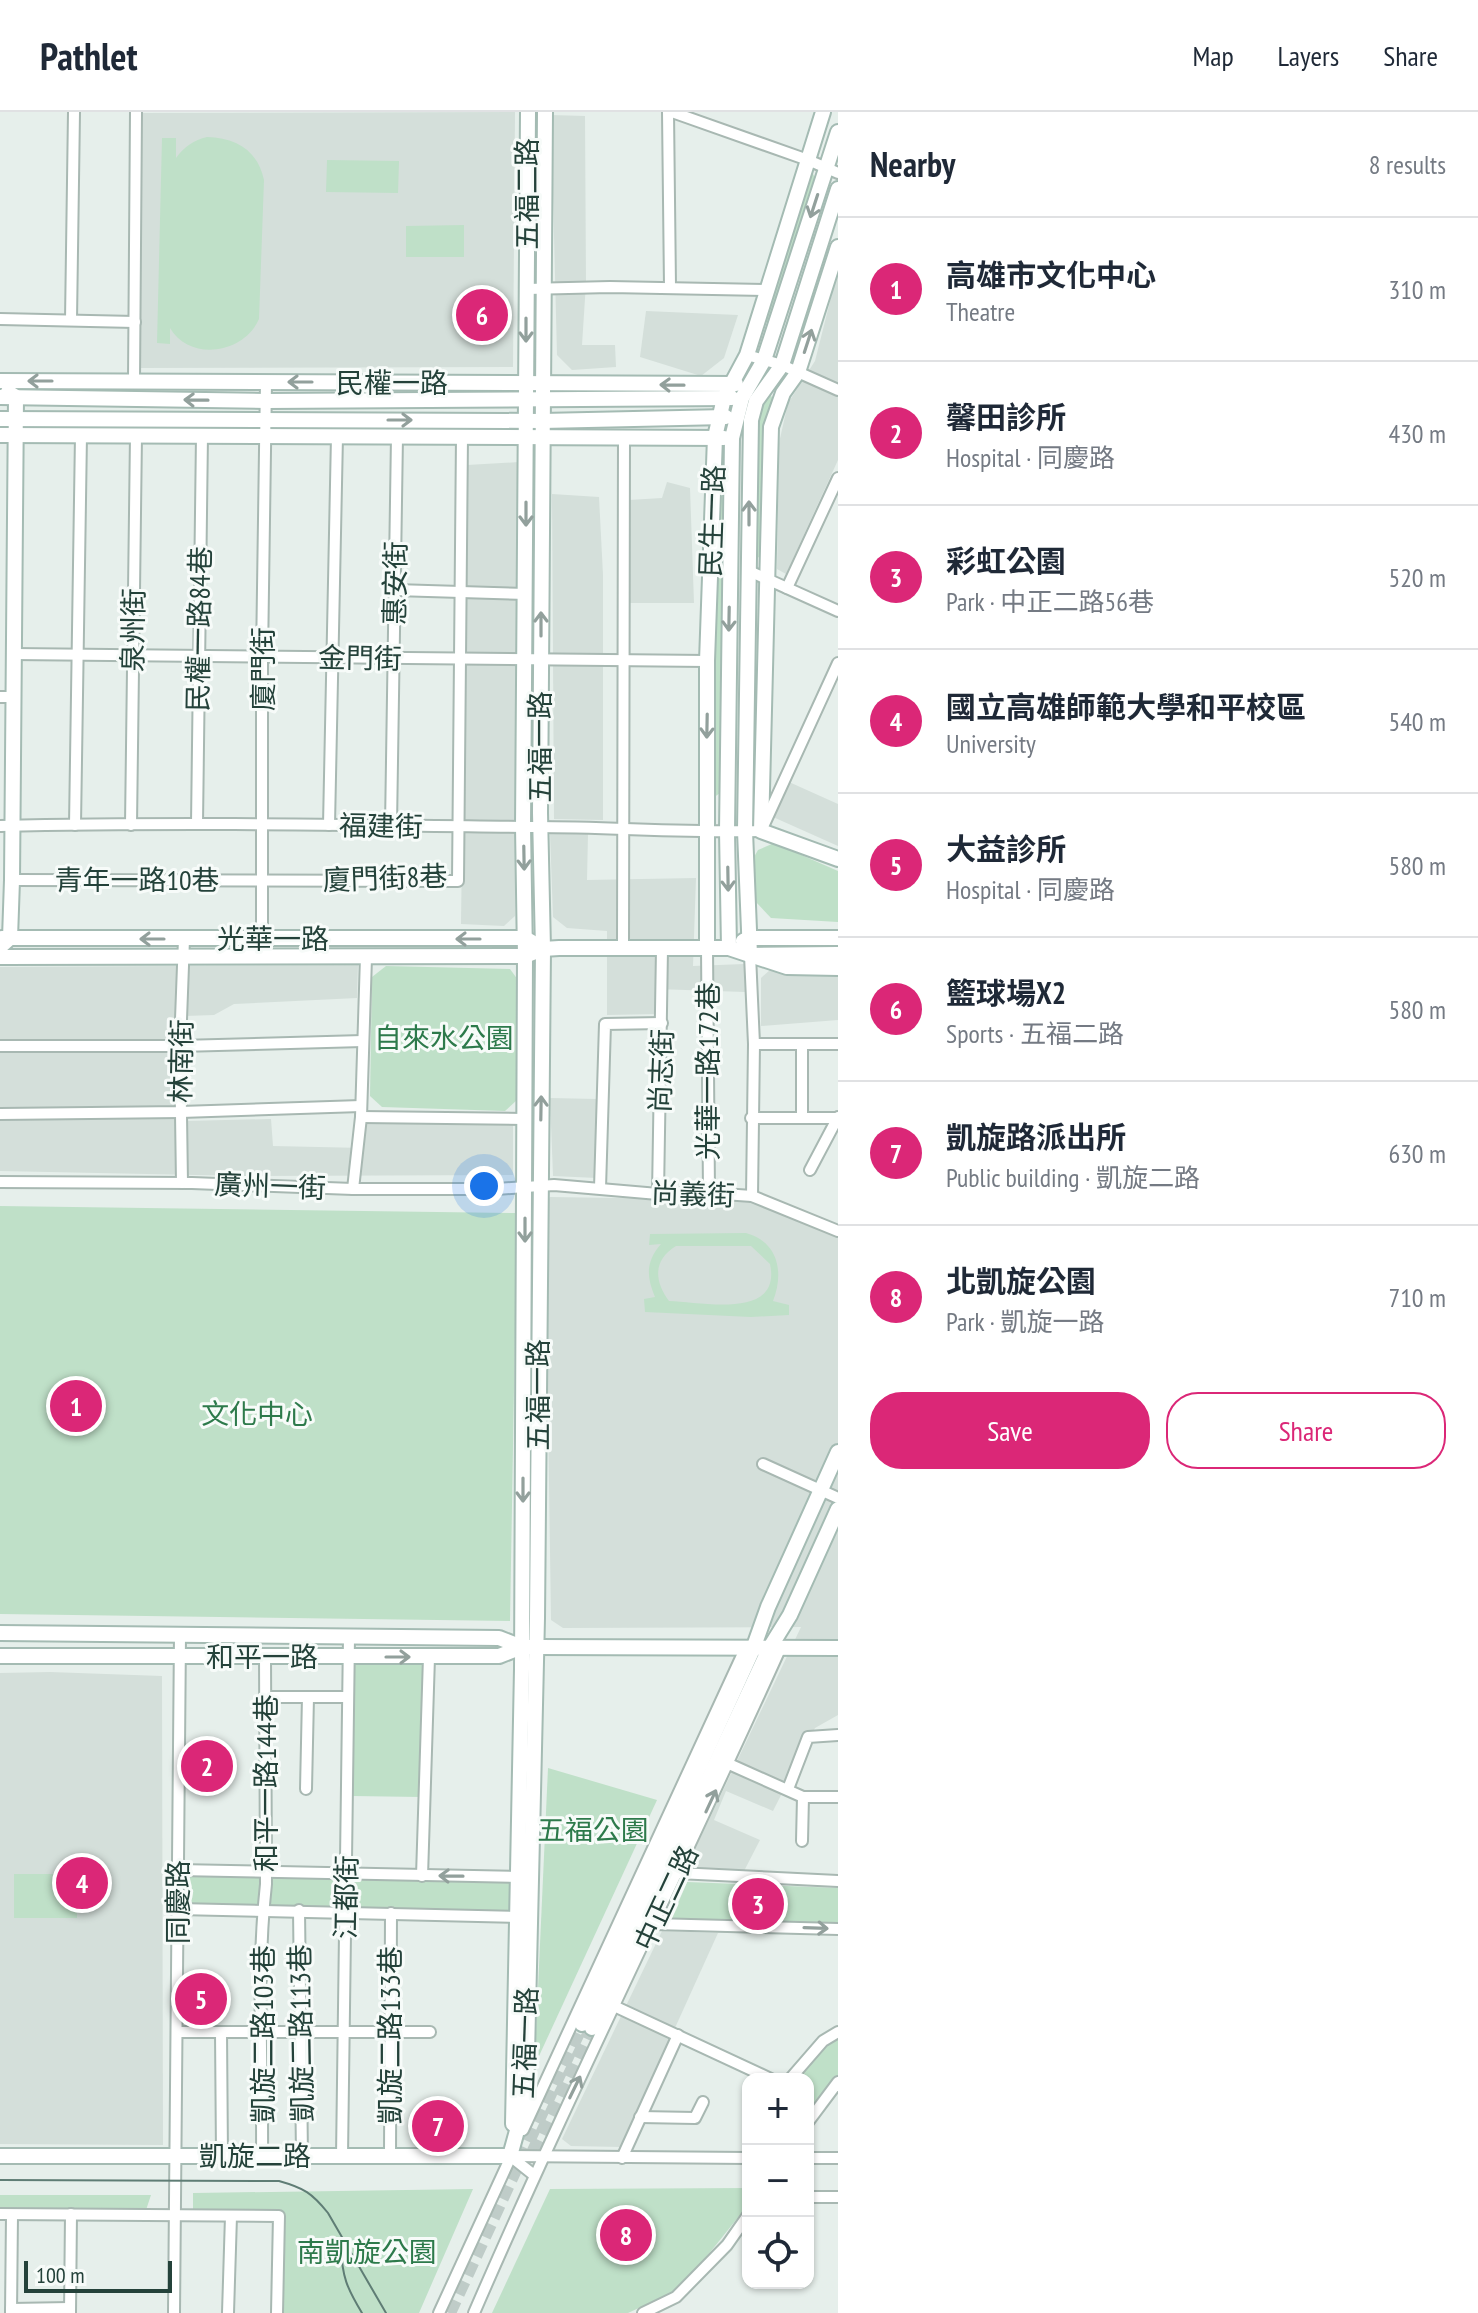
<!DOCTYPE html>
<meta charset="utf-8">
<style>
:root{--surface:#fff;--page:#f6f6f7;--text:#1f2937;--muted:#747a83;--line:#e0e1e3;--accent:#db2777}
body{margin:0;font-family:"PT Sans Narrow","Noto Sans TC",sans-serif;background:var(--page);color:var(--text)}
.controls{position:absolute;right:24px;bottom:24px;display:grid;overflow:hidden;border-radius:16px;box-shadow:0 2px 6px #0004}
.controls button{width:72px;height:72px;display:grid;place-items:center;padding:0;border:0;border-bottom:2px solid var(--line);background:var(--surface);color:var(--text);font:40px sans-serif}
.scale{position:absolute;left:24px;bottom:20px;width:148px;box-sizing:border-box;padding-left:8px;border:4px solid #24423a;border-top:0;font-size:22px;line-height:28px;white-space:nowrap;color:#24423a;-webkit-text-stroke:6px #f7fbf9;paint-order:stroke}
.you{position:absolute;left:484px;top:1074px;width:28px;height:28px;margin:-20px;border:6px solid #fff;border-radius:50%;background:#1a73e8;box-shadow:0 0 0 12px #1a73e833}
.badge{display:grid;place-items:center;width:52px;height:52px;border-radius:50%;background:var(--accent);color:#fff;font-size:26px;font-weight:700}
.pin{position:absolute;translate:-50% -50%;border:4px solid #fff;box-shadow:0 2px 8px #0006}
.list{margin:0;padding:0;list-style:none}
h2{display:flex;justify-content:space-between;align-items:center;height:104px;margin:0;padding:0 32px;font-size:34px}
h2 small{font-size:26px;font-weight:400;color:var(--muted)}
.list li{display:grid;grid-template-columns:52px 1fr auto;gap:24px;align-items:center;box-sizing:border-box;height:144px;padding:0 32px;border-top:2px solid var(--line)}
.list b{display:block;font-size:30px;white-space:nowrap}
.list p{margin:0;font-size:26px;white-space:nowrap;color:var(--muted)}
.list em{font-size:26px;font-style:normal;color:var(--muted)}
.actions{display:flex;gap:16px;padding:24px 32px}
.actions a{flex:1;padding:18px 0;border:2px solid var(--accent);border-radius:32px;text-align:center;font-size:28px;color:var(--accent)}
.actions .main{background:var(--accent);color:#fff}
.icon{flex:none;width:44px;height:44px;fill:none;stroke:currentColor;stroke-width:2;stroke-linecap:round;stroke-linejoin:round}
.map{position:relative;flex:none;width:838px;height:2201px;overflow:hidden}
header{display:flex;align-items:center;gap:48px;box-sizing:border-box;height:112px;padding:0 40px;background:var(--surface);border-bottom:2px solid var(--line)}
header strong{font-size:38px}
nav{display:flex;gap:44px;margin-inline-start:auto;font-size:28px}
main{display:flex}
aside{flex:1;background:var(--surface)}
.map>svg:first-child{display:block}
</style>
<header>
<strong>Pathlet</strong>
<nav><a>Map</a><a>Layers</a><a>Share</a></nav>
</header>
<main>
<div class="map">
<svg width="838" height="2201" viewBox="0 0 838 2201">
<rect width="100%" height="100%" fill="#e6efeb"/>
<g fill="#d4dfda">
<path d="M 515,0 L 513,255 L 139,256 L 141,1 Z"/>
<path d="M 551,3 L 585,4 L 586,171 L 582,233 L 615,233 L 616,255 L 572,258 L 557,243 Z"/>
<path d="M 838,158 L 838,348 L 786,462 L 777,457 L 779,331 L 788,291 L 815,249 Z"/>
<path d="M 646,199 L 738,203 L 724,246 L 701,264 L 640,245 Z"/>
<path d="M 519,350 L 515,804 L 504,814 L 461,812 L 467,353 Z"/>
<path d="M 667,370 L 690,376 L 694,491 L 630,491 L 629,388 L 662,386 Z"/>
<path d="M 552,382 L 599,385 L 603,463 L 603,708 L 554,707 Z"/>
<path d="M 789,670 L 838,692 L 838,734 L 773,705 Z"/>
<path d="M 550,722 L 588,722 L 587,768 L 696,766 L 693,854 L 744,852 L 745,880 L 656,877 L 658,902 L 607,903 L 607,819 L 567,816 L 553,805 Z"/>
<path d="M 358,853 L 357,886 L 234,892 L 214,903 L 185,904 L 185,1009 L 271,1007 L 273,1034 L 364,1036 L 365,1009 L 513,1013 L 513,1063 L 245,1064 L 0,1059 L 0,855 Z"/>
<path d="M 770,858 L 838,859 L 838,908 L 761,914 L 761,866 Z"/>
<path d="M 550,986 L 597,987 L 597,1066 L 553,1064 Z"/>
<path d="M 550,1085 L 751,1088 L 838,1125 L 838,1603 L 815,1616 L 773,1699 L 726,1679 L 714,1708 L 760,1728 L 743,1761 L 685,1758 L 801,1515 L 563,1516 L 551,1508 L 545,1094 Z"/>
<path d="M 50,1560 L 162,1564 L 163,2033 L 0,2032 L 0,1561 Z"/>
<path d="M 662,1819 L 718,1821 L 621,2035 L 571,2034 L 562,2027 Z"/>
</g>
<g fill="#bfe0c8" fill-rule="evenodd">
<path d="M 207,25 C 237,26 258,39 264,68 L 259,207 C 244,242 190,250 170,216 L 170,232 L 157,231 L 162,26 L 176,26 L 176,46 C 184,35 194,28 207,25 Z"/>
<path d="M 327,48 L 399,49 L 398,81 L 326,80 Z"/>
<path d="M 813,62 L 817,70 L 769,211 L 764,210 L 810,63 Z"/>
<path d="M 464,113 L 464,145 L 406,145 L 406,114 Z"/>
<path d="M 499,177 L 501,226 L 466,228 L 464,179 Z"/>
<path d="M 769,280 L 775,291 L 761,446 L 754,444 L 757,294 Z"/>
<path d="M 724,360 L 726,365 L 721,676 L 720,681 L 713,686 L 708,680 L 719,361 Z"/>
<path d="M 774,731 L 838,759 L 838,810 L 771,806 L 755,789 L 754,745 L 758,738 Z"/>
<path d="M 386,854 L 510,857 L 518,868 L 517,988 L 505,999 L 382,995 L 370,984 L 372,865 Z"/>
<path d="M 0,1094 L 517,1101 L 510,1509 L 0,1502 Z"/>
<path d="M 746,1121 C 779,1130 784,1161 773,1189 L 789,1193 L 789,1203 L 751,1205 L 645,1200 L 644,1187 L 655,1185 C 646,1164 646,1149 661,1132 L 649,1133 L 650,1122 ZM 676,1134 L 751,1134 L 770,1152 C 782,1208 702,1190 669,1189 C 654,1169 653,1148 676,1134 Z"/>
<path d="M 354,1549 L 426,1550 L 421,1685 L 352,1684 Z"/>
<path d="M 548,1656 L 657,1688 L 539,1944 L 535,1943 Z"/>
<path d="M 190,1761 L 509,1768 L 509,1801 L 189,1795 Z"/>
<path d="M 14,1762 L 76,1762 L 77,1806 L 14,1806 Z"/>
<path d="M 687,1770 L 838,1776 L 838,1814 L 671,1808 Z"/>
<path d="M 838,1927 L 838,1966 L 823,1980 L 808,2004 L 808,1967 L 797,1967 L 825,1934 Z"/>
<path d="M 748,2076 L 748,2092 L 744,2098 L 703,2149 L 673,2180 L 628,2201 L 492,2201 L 550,2077 Z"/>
<path d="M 473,2077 L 419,2201 L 278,2201 L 282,2099 L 193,2098 L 193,2081 Z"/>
<path d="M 0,2083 L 151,2083 L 146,2098 L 0,2097 Z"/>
</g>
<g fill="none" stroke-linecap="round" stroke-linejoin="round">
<g stroke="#bfccc8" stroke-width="14" stroke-dasharray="14 7" stroke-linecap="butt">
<path d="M 533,2041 L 592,1916"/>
<path d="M 449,2201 L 582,1912"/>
</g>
<defs>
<g id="street">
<path d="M 668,0 L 670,175"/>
<path d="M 672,0 L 808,48 L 838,61"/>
<path d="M 527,177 L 610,175 L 767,178"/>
<path d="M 0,207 L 135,210"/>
<path d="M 71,208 L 74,0"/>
<path d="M 747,243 L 782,253 L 838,278"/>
<path d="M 134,269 L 136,0"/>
<path d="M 749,459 L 838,499"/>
<path d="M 787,476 L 838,366"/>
<path d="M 395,478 L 526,482"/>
<path d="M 13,542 L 707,549"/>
<path d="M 0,585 L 13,585"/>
<path d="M 197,712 L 202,323"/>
<path d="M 75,713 L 81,323"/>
<path d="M 131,713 L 136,323"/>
<path d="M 329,713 L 337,324"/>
<path d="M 0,714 C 179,710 357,713 536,715 C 611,715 686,721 761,719 L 838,551"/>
<path d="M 391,714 L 397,324"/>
<path d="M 12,768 L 458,769 L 462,324"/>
<path d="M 707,836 L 709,1081"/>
<path d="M 623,837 L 624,324"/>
<path d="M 750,843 L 754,932 L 752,1084"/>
<path d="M 262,845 L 262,545 L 266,270"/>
<path d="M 754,932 L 838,932"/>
<path d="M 0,934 L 180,934 L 363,929"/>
<path d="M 0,1002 L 181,1000 L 361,994"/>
<path d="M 361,1005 L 524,1007"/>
<path d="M 802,1005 L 802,933"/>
<path d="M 751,1006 L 838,1006"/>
<path d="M 810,1058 L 838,1005"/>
<path d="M 0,1070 L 192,1071 L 353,1077 L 497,1077 L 554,1073 L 658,1082 L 709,1081 L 752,1084 L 838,1119"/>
<path d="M 182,1071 L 180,934 L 184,827"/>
<path d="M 600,1076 L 605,912 L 662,911"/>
<path d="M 353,1077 L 361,1005 L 366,845"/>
<path d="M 658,1082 L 662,837"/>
<path d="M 763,1352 L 838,1386"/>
<path d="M 265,1585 L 348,1585"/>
<path d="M 729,1652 L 803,1685 L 838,1685"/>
<path d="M 306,1677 L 308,1585"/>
<path d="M 788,1677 L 808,1625 L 838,1623"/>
<path d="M 802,1729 L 803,1685"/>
<path d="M 178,1758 L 523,1765"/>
<path d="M 678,1761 L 838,1769"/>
<path d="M 422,1764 L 429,1545"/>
<path d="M 178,1797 L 524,1805"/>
<path d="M 299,1798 L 302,2044"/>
<path d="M 654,1812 L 838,1817"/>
<path d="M 614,1894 L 771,1967"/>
<path d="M 177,1920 L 430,1920"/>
<path d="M 221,1920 L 222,2044"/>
<path d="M 790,1967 L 823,1929 L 838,1920"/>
<path d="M 640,2005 L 695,2006 L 703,1990"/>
<path d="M 808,2010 L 838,1970"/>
<path d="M 523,2018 L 745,1537"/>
<path d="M 262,2044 C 263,1954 256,1862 266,1772 L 265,1544"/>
<path d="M 342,2044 L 349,1525"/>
<path d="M 390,2044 L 391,1801"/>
<path d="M 510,2044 L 748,2046"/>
<path d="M 510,2044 L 534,2063"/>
<path d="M 622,2046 L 678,1923"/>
<path d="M 808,2046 L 838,2046"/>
<path d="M 808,2085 L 838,2085"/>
<path d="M 0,2102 L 279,2104 L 277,2201"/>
<path d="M 11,2197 L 70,2196"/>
<path d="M 11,2201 L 12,2103"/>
<path d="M 70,2201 L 71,2102"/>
<path d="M 174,2201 L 180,1523"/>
<path d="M 228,2201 L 231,2104"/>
<path d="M 439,2201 L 513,2040"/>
<path d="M 474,2201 C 571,1977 680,1759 780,1537"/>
<path d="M 643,2201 L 676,2185 L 727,2133 L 748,2103"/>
</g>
<g id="secondary">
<path d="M 838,77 L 782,253 L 756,289 L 751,308 L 745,719 L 750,843 L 787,855 L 838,856"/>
<path d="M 838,135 L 798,260 L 783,281 L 771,315 L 761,719 L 838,747"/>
<path d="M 0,269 L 736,272"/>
<path d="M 0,285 L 266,289 L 732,286"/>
<path d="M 0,307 L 542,309 L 726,305"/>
<path d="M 0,323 L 724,326"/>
<path d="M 2,826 L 525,826 L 532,830"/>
<path d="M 743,829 L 749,826 L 838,826"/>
<path d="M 0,835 L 10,826 L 12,768 L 16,285 L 8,280"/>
<path d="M 707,836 L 707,549 L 715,325 L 724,286 L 747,243 L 823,0"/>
<path d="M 729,836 L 727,719 L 732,326 L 742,286 L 764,248 L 838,20"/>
<path d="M 0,845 L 525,844 L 543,837 L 559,836 L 729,836 L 750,843 L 838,842"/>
<path d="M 0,1521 L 499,1526 L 522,1535 L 536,1535 L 838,1536"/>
<path d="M 0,1544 L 499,1544 L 522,1535"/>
<path d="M 582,1912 L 753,1537 L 768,1495 L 838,1340"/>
<path d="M 592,1916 L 769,1537 L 790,1503 L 838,1397"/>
<path d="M 513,2012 L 522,1557 L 525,844 L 523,715 L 528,0"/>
<path d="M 0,2044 L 510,2044"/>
<path d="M 510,2044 L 526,1986 L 537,1506 L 543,837 L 540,701 L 545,0"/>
</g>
</defs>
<use href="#street" stroke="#a8b8b2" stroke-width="14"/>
<use href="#secondary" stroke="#a4bbb3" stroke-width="18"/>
<use href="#street" stroke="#fff" stroke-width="10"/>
<use href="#secondary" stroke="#fff" stroke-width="14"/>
<g stroke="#5f7d75" stroke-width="2">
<path d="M 0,2068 L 279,2069 C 304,2076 312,2081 328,2101 L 386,2201"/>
<path d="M 341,2135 C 342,2165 347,2176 362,2201"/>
</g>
</g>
<defs><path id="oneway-shaft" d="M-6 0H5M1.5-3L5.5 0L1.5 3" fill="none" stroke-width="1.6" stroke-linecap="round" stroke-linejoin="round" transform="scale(2)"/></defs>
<g stroke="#92a09c">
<use href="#oneway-shaft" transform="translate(814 94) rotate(108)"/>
<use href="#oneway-shaft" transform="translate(526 218) rotate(90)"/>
<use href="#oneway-shaft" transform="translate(808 229) rotate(-72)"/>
<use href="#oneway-shaft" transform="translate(40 269) rotate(-180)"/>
<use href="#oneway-shaft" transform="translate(300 270) rotate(-180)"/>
<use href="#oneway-shaft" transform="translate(672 273) rotate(-179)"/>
<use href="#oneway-shaft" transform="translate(196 288) rotate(-179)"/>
<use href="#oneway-shaft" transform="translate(400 308)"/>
<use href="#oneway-shaft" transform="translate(749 401) rotate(-90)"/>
<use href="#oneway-shaft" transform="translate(526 402) rotate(90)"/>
<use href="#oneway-shaft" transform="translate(729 507) rotate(91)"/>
<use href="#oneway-shaft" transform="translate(541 512) rotate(-90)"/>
<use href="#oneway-shaft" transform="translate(707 614) rotate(91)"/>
<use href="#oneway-shaft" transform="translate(524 746) rotate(89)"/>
<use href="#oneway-shaft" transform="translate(728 767) rotate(89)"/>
<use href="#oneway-shaft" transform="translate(152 827) rotate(-180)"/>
<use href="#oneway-shaft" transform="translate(468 827) rotate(180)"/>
<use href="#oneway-shaft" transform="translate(541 996) rotate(-89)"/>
<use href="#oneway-shaft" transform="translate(525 1118) rotate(90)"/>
<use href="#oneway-shaft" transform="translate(523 1378) rotate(90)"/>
<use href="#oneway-shaft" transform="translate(398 1545)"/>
<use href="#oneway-shaft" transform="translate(711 1689) rotate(-65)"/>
<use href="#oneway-shaft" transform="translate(451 1764) rotate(-179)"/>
<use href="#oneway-shaft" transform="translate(816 1816) rotate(2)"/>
<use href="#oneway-shaft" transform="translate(575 1975) rotate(-64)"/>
</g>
<g text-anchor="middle" stroke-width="6" stroke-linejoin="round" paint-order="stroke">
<g font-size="28" fill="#24423a" stroke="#f7fbf9">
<text transform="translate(527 82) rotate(-90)" y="10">五福二路</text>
<text x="392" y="281">民權一路</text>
<text transform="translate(712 409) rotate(-88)" y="10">民生一路</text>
<text transform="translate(395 471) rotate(-89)" y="10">惠安街</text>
<text transform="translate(199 517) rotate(-89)" y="10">民權一路84巷</text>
<text transform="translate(133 518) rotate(-89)" y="10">泉州街</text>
<text transform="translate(360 546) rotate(1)" y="10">金門街</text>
<text transform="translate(263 557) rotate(-90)" y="10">廈門街</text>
<text transform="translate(540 635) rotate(-90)" y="10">五福一路</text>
<text transform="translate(381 714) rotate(1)" y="10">福建街</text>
<text transform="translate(385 766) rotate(-2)" y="10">廈門街8巷</text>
<text x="137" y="778">青年一路10巷</text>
<text x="273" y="837">光華一路</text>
<text transform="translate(181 949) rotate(-89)" y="10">林南街</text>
<text transform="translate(661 959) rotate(-88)" y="10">尚志街</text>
<text transform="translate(708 959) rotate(-90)" y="10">光華一路172巷</text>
<text transform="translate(270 1074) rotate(2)" y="10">廣州一街</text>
<text transform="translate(693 1082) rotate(2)" y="10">尚義街</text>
<text transform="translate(538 1283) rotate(-90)" y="10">五福一路</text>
<text x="262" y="1555">和平一路</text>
<text transform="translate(266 1671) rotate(-90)" y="10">和平一路144巷</text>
<text transform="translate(346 1785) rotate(-89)" y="10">江都街</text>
<text transform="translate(666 1786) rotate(-65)" y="10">中正二路</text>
<text transform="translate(178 1790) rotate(-90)" y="10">同慶路</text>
<text transform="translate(301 1921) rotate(-91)" y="10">凱旋二路113巷</text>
<text transform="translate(263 1922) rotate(-90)" y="10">凱旋二路103巷</text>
<text transform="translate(390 1923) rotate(-90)" y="10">凱旋二路133巷</text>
<text transform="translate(525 1931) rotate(-88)" y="10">五福一路</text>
<text x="255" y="2054">凱旋二路</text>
</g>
<g font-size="28" fill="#2d7a4b" stroke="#f7fbf9">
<text x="444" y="936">自來水公園</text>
<text x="257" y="1312">文化中心</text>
<text x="593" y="1728">五福公園</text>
<text x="367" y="2150">南凱旋公園</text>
</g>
</g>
</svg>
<div class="controls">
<button>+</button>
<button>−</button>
<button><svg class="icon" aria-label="locate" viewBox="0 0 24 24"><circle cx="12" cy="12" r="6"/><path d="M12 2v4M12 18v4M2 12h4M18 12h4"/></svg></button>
</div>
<div class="scale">100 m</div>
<div class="you"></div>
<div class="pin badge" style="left:76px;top:1294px">1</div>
<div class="pin badge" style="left:207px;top:1654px">2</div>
<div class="pin badge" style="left:758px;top:1792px">3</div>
<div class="pin badge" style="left:82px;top:1771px">4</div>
<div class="pin badge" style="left:201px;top:1887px">5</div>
<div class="pin badge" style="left:482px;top:203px">6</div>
<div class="pin badge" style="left:438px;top:2014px">7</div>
<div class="pin badge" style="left:626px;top:2123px">8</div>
</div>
<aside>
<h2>Nearby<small>8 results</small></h2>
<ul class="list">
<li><span class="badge">1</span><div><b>高雄市文化中心</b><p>Theatre</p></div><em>310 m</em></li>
<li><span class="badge">2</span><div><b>馨田診所</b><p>Hospital · 同慶路</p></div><em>430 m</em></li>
<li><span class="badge">3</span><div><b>彩虹公園</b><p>Park · 中正二路56巷</p></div><em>520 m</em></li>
<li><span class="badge">4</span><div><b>國立高雄師範大學和平校區</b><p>University</p></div><em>540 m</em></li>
<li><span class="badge">5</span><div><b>大益診所</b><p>Hospital · 同慶路</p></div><em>580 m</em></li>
<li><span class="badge">6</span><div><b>籃球場X2</b><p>Sports · 五福二路</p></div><em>580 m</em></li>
<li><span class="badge">7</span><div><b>凱旋路派出所</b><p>Public building · 凱旋二路</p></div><em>630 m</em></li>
<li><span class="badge">8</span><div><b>北凱旋公園</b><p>Park · 凱旋一路</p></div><em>710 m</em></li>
</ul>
<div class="actions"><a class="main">Save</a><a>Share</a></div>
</aside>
</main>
